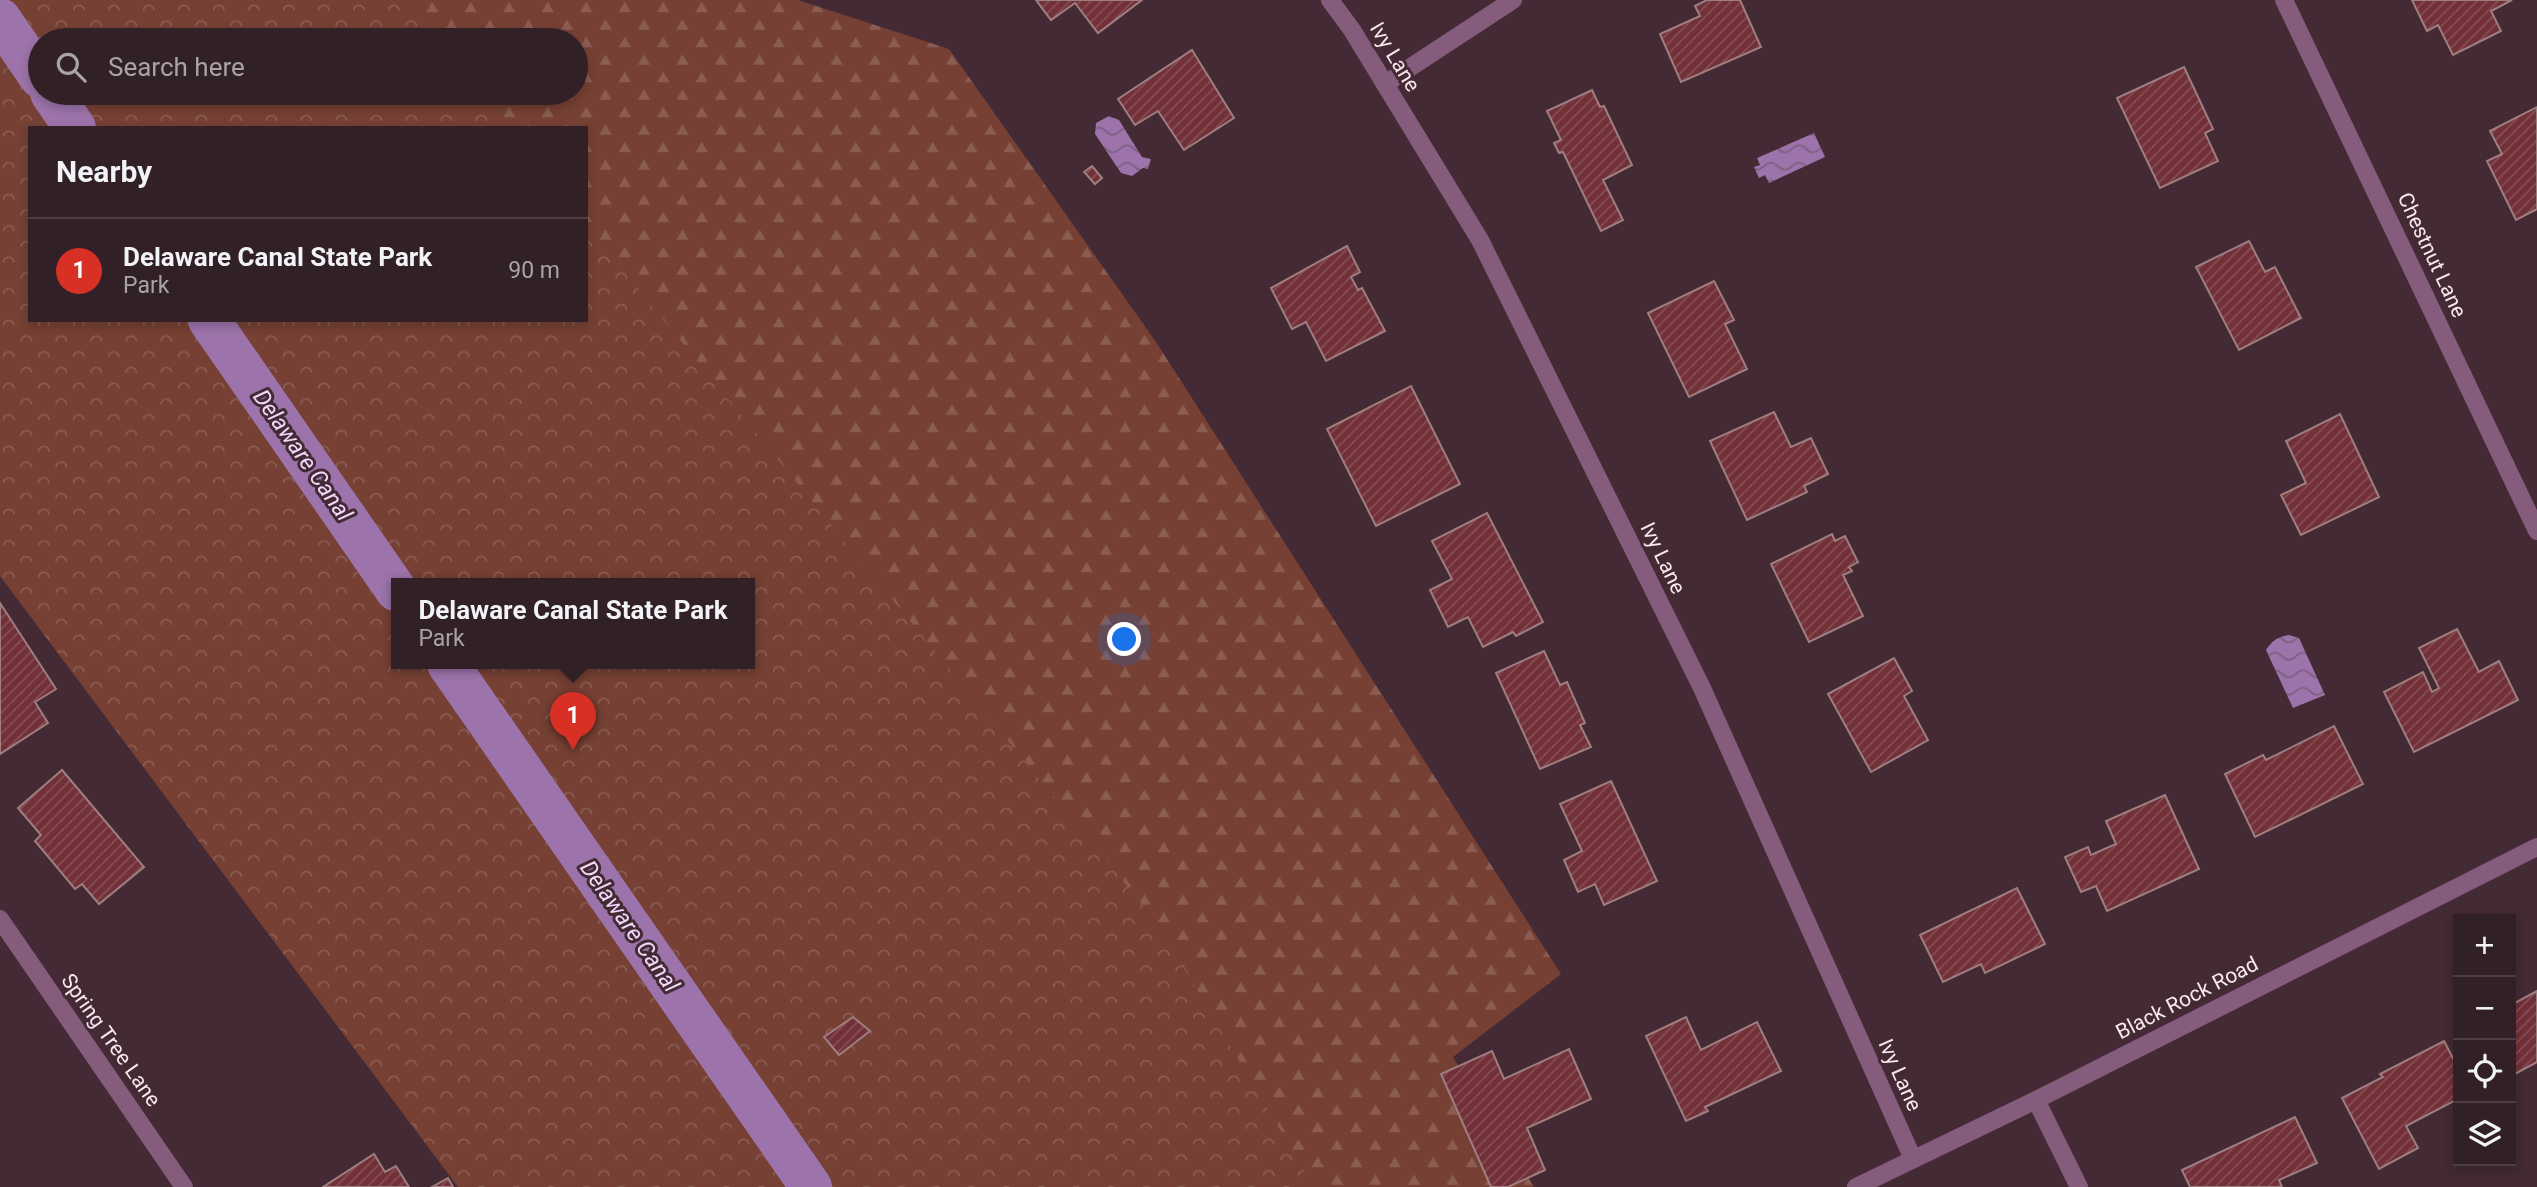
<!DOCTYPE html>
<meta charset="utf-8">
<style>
:root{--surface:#322027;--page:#3d2d33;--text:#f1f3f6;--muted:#a8a3a7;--line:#4d3e44;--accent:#d93025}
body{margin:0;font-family:Roboto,sans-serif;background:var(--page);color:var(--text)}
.controls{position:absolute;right:21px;bottom:21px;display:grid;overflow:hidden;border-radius:0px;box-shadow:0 4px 10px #0003}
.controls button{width:63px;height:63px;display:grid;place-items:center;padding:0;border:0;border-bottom:2px solid var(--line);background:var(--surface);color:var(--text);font:35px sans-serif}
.you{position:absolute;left:1125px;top:640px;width:24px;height:24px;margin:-18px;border:5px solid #fff;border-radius:50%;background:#1a73e8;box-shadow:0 0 0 10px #1a73e833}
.badge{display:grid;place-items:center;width:46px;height:46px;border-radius:50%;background:var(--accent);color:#fff;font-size:23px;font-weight:700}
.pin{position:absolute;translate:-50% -58px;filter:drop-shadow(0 2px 4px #0008)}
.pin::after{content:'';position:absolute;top:37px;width:24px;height:21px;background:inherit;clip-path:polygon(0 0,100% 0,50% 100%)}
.popup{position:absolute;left:391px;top:578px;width:364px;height:91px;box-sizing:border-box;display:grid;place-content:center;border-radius:0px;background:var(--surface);filter:drop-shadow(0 2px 5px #0005);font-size:23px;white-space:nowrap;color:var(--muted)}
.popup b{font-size:26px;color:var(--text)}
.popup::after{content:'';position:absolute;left:50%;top:100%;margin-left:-14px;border:14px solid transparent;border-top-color:var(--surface)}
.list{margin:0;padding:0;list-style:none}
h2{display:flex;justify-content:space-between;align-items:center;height:91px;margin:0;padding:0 28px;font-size:30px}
h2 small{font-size:23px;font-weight:400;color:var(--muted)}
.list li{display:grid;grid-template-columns:46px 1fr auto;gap:21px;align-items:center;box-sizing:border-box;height:105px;padding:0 28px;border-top:2px solid var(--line)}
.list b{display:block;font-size:26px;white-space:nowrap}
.list p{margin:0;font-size:23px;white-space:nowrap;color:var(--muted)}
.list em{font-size:23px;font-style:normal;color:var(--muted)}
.icon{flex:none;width:38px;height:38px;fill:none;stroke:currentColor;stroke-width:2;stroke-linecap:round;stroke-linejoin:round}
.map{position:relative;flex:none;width:2537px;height:1187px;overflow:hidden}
.search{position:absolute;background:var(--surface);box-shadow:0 4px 10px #0003;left:28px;top:28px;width:560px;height:77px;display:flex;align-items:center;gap:18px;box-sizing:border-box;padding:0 24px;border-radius:38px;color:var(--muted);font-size:26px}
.panel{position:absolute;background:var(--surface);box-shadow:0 4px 10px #0003;left:28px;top:126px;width:560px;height:196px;border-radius:0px}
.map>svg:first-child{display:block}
</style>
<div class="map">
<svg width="2537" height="1187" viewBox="0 0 2537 1187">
<defs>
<pattern id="forest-firs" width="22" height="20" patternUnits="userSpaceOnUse" patternTransform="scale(1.75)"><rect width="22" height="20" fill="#764034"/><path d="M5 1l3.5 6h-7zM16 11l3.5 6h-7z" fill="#8a5c52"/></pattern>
<pattern id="park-crowns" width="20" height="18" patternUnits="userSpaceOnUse" patternTransform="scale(1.75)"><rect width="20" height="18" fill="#764034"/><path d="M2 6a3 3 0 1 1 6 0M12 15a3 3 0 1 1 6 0" fill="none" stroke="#8a5c52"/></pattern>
<pattern id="water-waves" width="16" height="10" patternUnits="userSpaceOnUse" patternTransform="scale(1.75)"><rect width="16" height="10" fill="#9c73aa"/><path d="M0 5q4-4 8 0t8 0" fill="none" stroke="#7c6182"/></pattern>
<pattern id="building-hatch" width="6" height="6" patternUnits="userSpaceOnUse" patternTransform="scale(1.75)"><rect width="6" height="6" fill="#723038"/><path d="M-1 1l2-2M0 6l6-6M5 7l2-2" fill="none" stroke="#874e55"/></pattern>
</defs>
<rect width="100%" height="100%" fill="#432a34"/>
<path fill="url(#forest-firs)" d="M 102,0 L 798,0 L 949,49 L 1156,342 L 1561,974 L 1453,1057 L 1534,1187 L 1088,1187 L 750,664 L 750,584 L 586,320 L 586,128 L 190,128 L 166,93 L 576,93 L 576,40 L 130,40 Z"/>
<path fill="url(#park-crowns)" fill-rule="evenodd" d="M 0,0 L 402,0 L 435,40 L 40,40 L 40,93 L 478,93 L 506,128 L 30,128 L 30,320 L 586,320 L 586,225 L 1158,924 L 1314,1187 L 458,1187 L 0,576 ZM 396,584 L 750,584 L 750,664 L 396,664 Z"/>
<g fill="url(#water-waves)">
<path d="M 1109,116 L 1119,120 L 1142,157 L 1151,159 L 1148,169 L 1143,168 L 1132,176 L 1121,173 L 1095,134 L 1096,123 Z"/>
<path d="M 1814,133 L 1825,157 L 1769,183 L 1765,175 L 1759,178 L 1754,167 L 1760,165 L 1757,158 Z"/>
<path d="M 2289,635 L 2299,638 L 2325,695 L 2293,708 L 2266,650 C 2272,640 2278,637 2289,635 Z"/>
</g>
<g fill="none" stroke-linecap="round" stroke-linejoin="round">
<g stroke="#9c73aa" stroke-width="42">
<path d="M 0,19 L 40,77"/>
<path d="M 51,93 L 75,128"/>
<path d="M 209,320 L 396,590"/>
<path d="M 448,664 L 811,1187"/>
</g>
</g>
<g fill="url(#building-hatch)" stroke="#9e7e7f" stroke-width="2">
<path d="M 1036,0 L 1142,0 L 1098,33 L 1075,3 L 1051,20 Z"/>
<path d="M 1707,0 L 1740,0 L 1761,47 L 1681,82 L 1660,34 L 1700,16 L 1695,6 Z"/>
<path d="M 2412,0 L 2512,0 L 2491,11 L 2501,31 L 2453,55 L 2438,25 L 2427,31 Z"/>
<path d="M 1192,50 L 1234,118 L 1184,150 L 1158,111 L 1135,125 L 1118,99 Z"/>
<path d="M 2184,67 L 2213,129 L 2205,133 L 2218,161 L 2160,188 L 2117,98 Z"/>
<path d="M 1592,90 L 1600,107 L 1604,106 L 1632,165 L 1603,180 L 1623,220 L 1601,231 L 1563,152 L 1559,153 L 1554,143 L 1561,140 L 1547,111 Z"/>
<path d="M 2537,107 L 2537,209 L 2516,220 L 2487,161 L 2502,154 L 2490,131 Z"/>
<path d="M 1092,166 L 1102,178 L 1095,184 L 1084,172 Z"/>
<path d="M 2249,241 L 2265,272 L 2275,267 L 2301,318 L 2239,350 L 2196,267 Z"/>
<path d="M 1347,246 L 1360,272 L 1351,277 L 1358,290 L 1362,288 L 1385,331 L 1326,361 L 1306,322 L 1292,329 L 1271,288 Z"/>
<path d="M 1714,281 L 1734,320 L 1725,324 L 1747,369 L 1689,397 L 1648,313 Z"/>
<path d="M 1411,386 L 1460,484 L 1376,526 L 1327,429 Z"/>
<path d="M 1774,412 L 1791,447 L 1811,438 L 1828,474 L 1804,486 L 1807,492 L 1747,520 L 1710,441 Z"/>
<path d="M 2340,414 L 2379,497 L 2301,535 L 2281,495 L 2306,483 L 2286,441 Z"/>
<path d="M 1487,513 L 1543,622 L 1516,636 L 1513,632 L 1483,647 L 1468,617 L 1448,627 L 1430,590 L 1452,579 L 1432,541 Z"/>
<path d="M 1832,534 L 1835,541 L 1845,536 L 1858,562 L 1849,567 L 1852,571 L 1843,575 L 1863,616 L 1809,642 L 1771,564 Z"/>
<path d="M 0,603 L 56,689 L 35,702 L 48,723 L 0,754 Z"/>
<path d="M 2457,629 L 2479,672 L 2499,661 L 2518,700 L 2414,752 L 2384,692 L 2423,672 L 2432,692 L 2439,688 L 2419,648 Z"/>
<path d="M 1544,651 L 1560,685 L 1567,682 L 1585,723 L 1580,725 L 1591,747 L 1540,769 L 1496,673 Z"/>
<path d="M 1894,658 L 1912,691 L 1904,696 L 1928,740 L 1871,772 L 1828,694 Z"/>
<path d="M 2334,726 L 2363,784 L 2255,837 L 2225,774 L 2263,755 L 2266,760 Z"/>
<path d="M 62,770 L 144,867 L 99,904 L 82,884 L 75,889 L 35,841 L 41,835 L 18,808 Z"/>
<path d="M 1611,781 L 1657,881 L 1604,905 L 1595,884 L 1578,892 L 1564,860 L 1582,851 L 1560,804 Z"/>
<path d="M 2165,795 L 2199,869 L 2107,911 L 2096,886 L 2081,892 L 2065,857 L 2088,847 L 2091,855 L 2116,844 L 2106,821 Z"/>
<path d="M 2017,888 L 2045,944 L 1985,973 L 1981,964 L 1943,982 L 1920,935 Z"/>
<path d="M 2537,991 L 2537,1062 L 2513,1075 L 2511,1005 Z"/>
<path d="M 853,1017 L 870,1031 L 839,1055 L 824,1037 Z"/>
<path d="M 1686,1017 L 1701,1050 L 1757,1022 L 1781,1071 L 1705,1107 L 1708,1111 L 1686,1121 L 1646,1036 Z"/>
<path d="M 2444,1041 L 2458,1068 L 2458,1099 L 2406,1126 L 2418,1148 L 2379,1169 L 2342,1098 L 2383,1077 L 2380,1074 Z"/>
<path d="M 1569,1049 L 1591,1099 L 1527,1128 L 1545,1170 L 1508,1187 L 1491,1187 L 1441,1074 L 1492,1051 L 1504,1079 Z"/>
<path d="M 2295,1117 L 2317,1163 L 2279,1180 L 2282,1187 L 2190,1187 L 2182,1170 Z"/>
<path d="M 374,1154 L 385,1172 L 396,1166 L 409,1187 L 323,1187 Z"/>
<path d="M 448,1178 L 453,1187 L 432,1187 Z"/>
</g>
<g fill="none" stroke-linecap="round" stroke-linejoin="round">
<g stroke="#855c7b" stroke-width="18">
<path d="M 1330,0 L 1352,30 L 1480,240 L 1702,688 L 1913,1159"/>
<path d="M 2284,0 L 2537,531"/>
<path d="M 1385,84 L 1513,0"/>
<path d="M 0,919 L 184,1187"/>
<path d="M 2036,1100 L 2079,1187"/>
<path d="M 1856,1187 L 2036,1100 L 2537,847"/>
</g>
</g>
<g text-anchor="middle" stroke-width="6" stroke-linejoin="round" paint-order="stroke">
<g font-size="21" fill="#f9e8ed" stroke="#432a34">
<text transform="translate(1395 57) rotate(59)" y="7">Ivy Lane</text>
<text transform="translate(2432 255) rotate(65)" y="7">Chestnut Lane</text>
<text transform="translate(1663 558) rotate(64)" y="7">Ivy Lane</text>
<text transform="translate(2187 998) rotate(-27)" y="7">Black Rock Road</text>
<text transform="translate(111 1040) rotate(55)" y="7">Spring Tree Lane</text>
<text transform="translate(1900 1075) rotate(66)" y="7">Ivy Lane</text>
</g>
<g font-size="23" font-style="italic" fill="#f0d9f9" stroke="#432a34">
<text transform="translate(303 455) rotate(55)" y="8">Delaware Canal</text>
<text transform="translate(630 926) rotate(55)" y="8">Delaware Canal</text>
</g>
</g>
</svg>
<div class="controls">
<button>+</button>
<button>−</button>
<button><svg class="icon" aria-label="locate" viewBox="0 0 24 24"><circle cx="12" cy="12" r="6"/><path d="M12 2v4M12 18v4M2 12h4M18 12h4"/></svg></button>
<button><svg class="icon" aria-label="layers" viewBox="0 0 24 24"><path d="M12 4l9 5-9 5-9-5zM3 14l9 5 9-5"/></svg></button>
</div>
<div class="you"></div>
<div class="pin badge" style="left:573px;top:750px">1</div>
<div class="popup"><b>Delaware Canal State Park</b>Park</div>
<div class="search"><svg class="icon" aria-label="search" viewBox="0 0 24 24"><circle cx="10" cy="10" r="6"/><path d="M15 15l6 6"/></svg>Search here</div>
<section class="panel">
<h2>Nearby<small></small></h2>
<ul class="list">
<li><span class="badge">1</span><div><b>Delaware Canal State Park</b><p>Park</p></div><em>90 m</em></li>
</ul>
</section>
</div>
